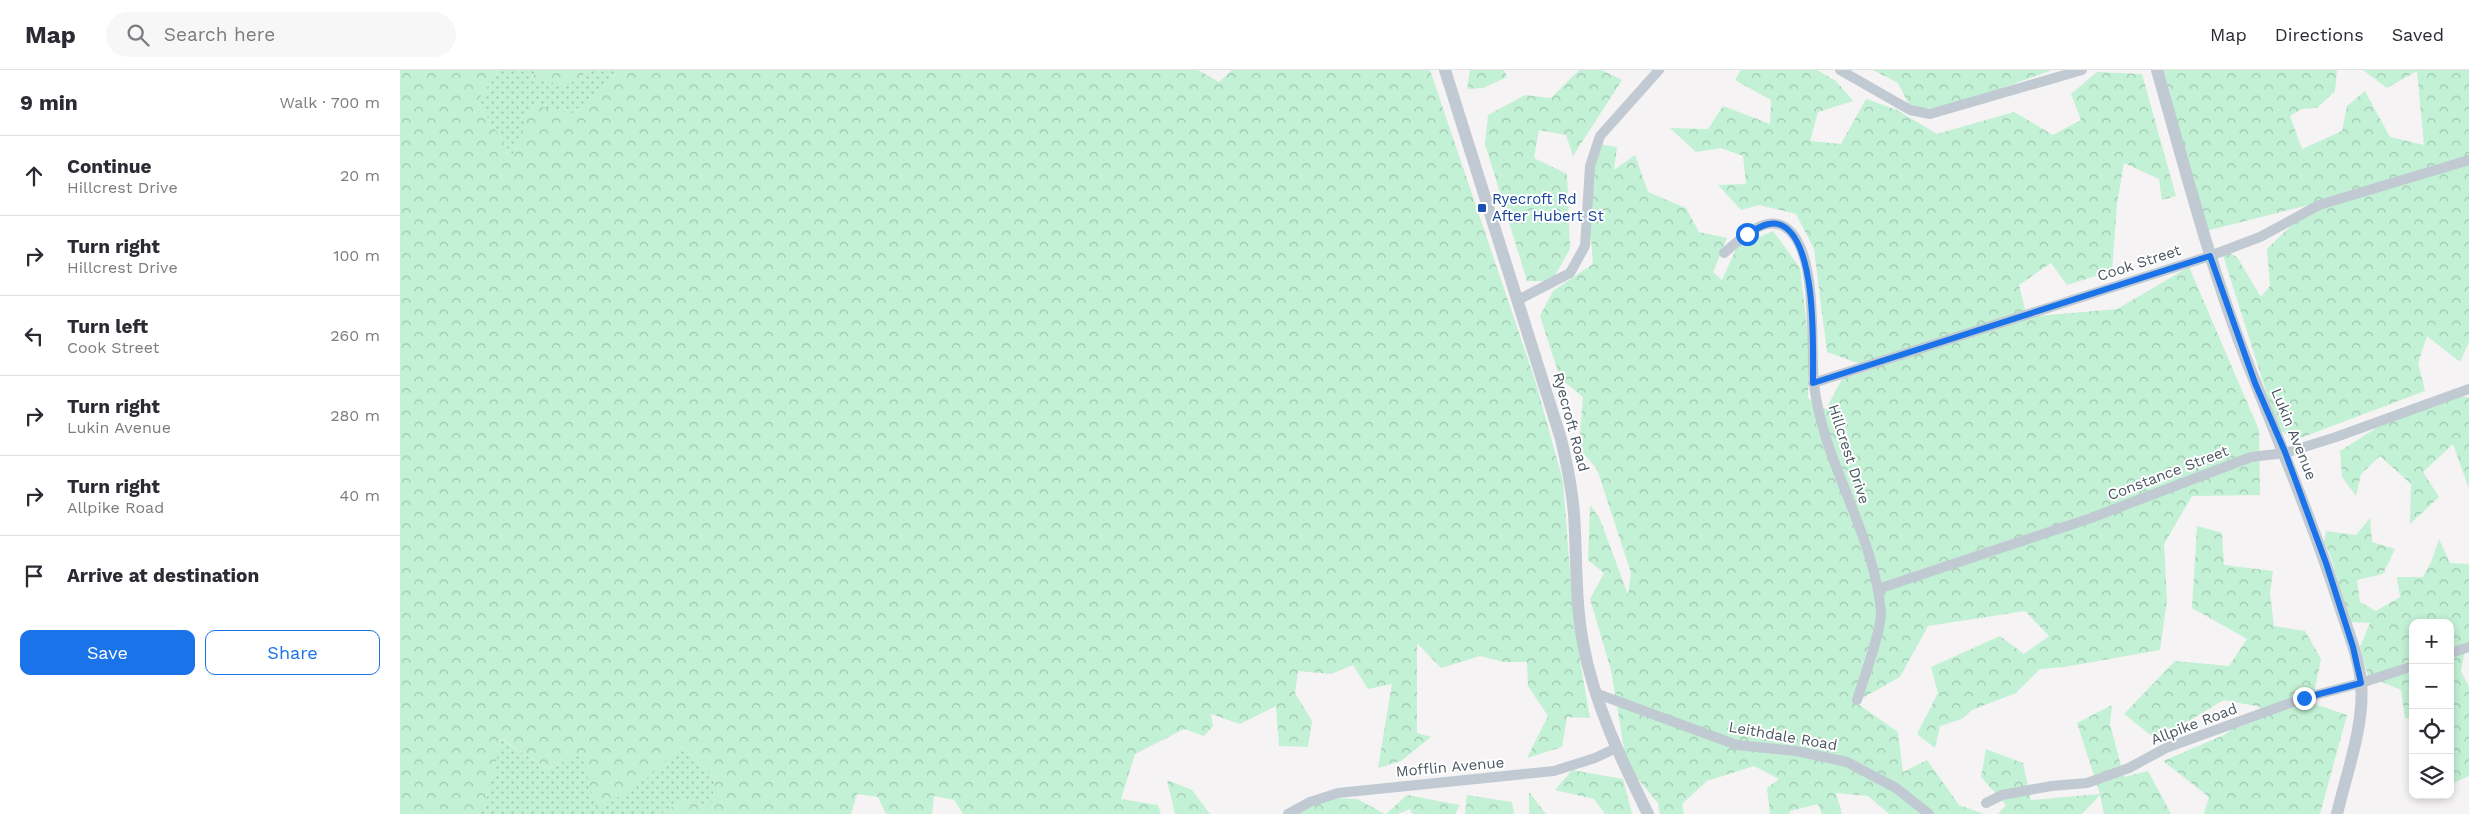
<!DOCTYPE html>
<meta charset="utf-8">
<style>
:root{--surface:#fff;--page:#f7f7f7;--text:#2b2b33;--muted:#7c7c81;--line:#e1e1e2;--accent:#1a73e8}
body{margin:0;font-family:"Work Sans",sans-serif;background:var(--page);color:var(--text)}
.controls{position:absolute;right:15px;bottom:15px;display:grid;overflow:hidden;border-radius:10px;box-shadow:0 2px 8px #0003}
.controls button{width:45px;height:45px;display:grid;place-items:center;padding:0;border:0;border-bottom:1px solid var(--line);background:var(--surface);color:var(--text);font:25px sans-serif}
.stop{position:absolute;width:15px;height:15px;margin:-11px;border:4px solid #1a73e8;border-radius:50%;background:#fff}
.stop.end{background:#1a73e8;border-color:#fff;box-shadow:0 1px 5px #0008}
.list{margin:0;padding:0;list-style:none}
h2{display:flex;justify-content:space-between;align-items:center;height:65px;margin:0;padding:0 20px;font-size:21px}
h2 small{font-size:16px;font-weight:400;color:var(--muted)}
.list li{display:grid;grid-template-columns:32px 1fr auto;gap:15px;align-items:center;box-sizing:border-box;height:80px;padding:0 20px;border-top:1px solid var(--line)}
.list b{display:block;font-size:19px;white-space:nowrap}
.list p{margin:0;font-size:16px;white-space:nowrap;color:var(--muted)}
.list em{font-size:16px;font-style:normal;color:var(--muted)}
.actions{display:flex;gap:10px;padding:15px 20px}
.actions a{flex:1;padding:11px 0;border:1px solid var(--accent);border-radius:10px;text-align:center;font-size:18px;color:var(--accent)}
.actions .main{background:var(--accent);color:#fff}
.icon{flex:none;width:28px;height:28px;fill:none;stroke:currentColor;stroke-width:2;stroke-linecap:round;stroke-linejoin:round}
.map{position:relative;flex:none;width:2069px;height:744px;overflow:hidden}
header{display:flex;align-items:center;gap:30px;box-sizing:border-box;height:70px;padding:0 25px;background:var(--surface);border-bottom:1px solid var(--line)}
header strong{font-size:24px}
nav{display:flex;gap:28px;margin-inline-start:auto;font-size:18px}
.search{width:350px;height:45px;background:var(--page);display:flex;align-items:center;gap:12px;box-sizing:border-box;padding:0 18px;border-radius:28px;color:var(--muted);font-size:19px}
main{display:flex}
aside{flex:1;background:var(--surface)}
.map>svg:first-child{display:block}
</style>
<header>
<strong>Map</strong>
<div class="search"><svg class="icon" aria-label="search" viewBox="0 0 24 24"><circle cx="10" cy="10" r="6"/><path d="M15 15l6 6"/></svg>Search here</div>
<nav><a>Map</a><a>Directions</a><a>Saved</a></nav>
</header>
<main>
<aside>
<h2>9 min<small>Walk · 700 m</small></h2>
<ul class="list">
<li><svg class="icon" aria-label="ahead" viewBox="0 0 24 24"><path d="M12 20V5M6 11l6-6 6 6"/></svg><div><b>Continue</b><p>Hillcrest Drive</p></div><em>20 m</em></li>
<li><svg class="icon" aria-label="right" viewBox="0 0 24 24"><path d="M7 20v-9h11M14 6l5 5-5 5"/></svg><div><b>Turn right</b><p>Hillcrest Drive</p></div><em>100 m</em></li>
<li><svg class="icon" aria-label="left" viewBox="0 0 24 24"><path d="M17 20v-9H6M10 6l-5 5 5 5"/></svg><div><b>Turn left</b><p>Cook Street</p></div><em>260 m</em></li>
<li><svg class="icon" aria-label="right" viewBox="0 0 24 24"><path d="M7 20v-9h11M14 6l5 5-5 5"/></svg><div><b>Turn right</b><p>Lukin Avenue</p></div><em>280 m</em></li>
<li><svg class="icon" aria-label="right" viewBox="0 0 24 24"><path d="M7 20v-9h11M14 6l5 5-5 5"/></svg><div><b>Turn right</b><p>Allpike Road</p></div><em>40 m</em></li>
<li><svg class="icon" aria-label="arrive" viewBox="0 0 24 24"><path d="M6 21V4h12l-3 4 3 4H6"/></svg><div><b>Arrive at destination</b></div></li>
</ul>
<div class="actions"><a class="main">Save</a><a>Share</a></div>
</aside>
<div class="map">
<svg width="2069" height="744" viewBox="0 0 2069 744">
<defs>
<pattern id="grass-dots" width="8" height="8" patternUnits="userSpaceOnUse" patternTransform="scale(1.25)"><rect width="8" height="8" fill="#c3f1d5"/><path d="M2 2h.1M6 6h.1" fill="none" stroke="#a0c6b0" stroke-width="1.8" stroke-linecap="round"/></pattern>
<pattern id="forest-crowns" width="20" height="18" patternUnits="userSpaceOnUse" patternTransform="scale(1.25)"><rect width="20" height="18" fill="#c3f1d5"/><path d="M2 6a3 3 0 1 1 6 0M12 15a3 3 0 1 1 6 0" fill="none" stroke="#a0c6b0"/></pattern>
</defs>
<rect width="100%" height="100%" fill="#f5f3f3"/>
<g fill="url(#grass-dots)">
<path d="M 99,0 L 137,0 L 131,8 L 168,15 L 189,0 L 219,0 C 197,31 143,65 112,88 L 105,74 L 77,32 Z"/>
<path d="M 101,669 L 148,699 L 181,683 L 250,706 L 282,676 L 315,708 L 312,739 L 284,729 L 261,744 L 75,744 L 83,741 Z"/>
</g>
<g fill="url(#forest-crowns)">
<path d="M 0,0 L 99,0 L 77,32 L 105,74 L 112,87 L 130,35 L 172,43 L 213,8 L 219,0 L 798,0 L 819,12 L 832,0 L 1030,0 L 1135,310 L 1163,411 L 1171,516 L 1181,597 L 1190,648 L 1167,647 L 1162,677 L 1127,688 L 1148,646 L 1128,616 L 1127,592 L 1104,592 L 1080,586 L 1041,598 L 1017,573 L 1017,663 L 1031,667 L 1001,691 L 978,698 L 992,614 L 968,619 L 953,595 L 931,604 L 898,601 L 895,623 L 912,651 L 908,677 L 879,676 L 876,636 L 840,654 L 811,644 L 813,656 L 804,666 L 784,659 L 735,684 L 721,729 L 758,735 L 761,744 L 563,744 L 554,730 L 534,726 L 532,744 L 486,744 L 478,727 L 457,724 L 451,744 L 261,744 L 284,729 L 312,738 L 315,708 L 282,676 L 250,706 L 197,741 L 181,683 L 148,699 L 102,669 L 83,741 L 75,744 L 0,744 Z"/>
<path d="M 137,0 L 189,0 L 168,15 L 131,9 Z"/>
<path d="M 1070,0 L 1104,0 L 1107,7 L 1083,18 L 1067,19 Z"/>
<path d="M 1179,0 L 1202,0 L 1222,10 L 1173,86 L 1166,65 L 1139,60 L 1134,88 L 1167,104 L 1170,179 L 1152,211 L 1127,211 L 1085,74 L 1088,45 L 1125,25 L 1151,28 Z"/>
<path d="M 1341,0 L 1417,0 L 1436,11 L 1453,31 L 1418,42 L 1410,71 L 1441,74 L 1466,29 L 1497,40 L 1537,64 L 1614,42 L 1653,65 L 1681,50 L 1671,24 L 1697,2 L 1742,4 L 1776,126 L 1762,130 L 1759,109 L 1724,93 L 1717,134 L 1712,201 L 1667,215 L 1651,193 L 1619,215 L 1627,247 L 1717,239 L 1789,197 L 1859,360 L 1860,425 L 1792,426 L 1764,474 L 1767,530 L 1760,580 L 1664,597 L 1640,599 L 1616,623 L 1572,640 L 1562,649 L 1540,656 L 1535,678 L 1517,664 L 1538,623 L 1531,597 L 1600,566 L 1624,584 L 1649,566 L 1625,541 L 1528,556 L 1500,607 L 1455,632 L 1498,662 L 1503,702 L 1527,690 L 1559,735 L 1584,744 L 1489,744 L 1468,726 L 1436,723 L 1442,744 L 1422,744 L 1418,734 L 1390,741 L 1389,744 L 1370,744 L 1367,718 L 1379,709 L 1354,696 L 1307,711 L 1282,734 L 1284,744 L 1260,744 L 1258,733 L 1227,696 L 1211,600 L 1190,529 L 1204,503 L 1188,490 L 1190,435 L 1200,449 L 1228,525 L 1231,503 L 1197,399 L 1179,378 L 1183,327 L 1160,308 L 1140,246 L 1153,221 L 1193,194 L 1189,143 L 1197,74 L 1217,77 L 1214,100 L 1235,85 L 1248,122 L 1286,138 L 1299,162 L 1327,168 L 1313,202 L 1322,210 L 1337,177 L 1373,161 L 1400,198 L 1409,275 L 1408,328 L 1426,339 L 1442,309 L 1474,299 L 1427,282 L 1414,179 L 1396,144 L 1359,135 L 1341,140 L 1318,115 L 1346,114 L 1343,86 L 1321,78 L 1296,82 L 1270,58 L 1308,59 L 1323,36 L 1370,54 L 1371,30 L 1335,10 Z"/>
<path d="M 1473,0 L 1652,0 L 1544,39 L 1510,37 L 1498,13 Z"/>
<path d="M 1757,0 L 1937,0 L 1935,21 L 1917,38 L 1902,39 L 1890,46 L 1902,79 L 1942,61 L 1947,36 L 1965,21 L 1990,67 L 2024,75 L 2017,1 L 1987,18 L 1963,0 L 2069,0 L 2069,272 L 2060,292 L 2027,266 L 2018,293 L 2025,321 L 1895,370 L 1878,359 L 1821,179 L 1837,187 L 1861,227 L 1870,216 L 1867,179 L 1913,134 L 1806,161 Z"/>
<path d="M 2051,327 L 2069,327 L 2069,419 L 2053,374 L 2023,402 L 2039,427 L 2010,454 L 2011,414 L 1980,386 L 1961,404 L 1956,426 L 1942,407 L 1940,381 L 1989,350 Z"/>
<path d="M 1970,448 L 1972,472 L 1995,479 L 1983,504 L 1957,510 L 1960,532 L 1976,541 L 2000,527 L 1997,507 L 2023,507 L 2032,490 L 2039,469 L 2050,493 L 2069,494 L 2069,576 L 2066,576 L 2061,601 L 2069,617 L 2069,706 L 2050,715 L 2050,553 L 2013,553 L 2013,648 L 2005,648 L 2001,620 L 1968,606 L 1960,577 L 1970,553 L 1950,552 L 1930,484 L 1924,472 L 1926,461 L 1956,465 Z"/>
<path d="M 1797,456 L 1822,463 L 1824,495 L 1873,501 L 1870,523 L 1874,556 L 1905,561 L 1921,589 L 1912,633 L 1947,645 L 1920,744 L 1804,744 L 1809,727 L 1763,691 L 1824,665 L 1861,637 L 1824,630 L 1757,670 L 1724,644 L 1775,591 L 1829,596 L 1847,569 L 1792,538 Z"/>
<path d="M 1712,635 L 1710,654 L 1724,707 L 1748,701 L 1771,744 L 1704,744 L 1700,725 L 1682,744 L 1598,744 L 1606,735 L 1581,707 L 1586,679 L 1623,693 L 1631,730 L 1700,724 L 1677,653 Z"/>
<path d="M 1172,700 L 1223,709 L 1232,744 L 1205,744 L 1194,729 L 1155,720 Z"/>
<path d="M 767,710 L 792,720 L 810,744 L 775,744 Z"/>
<path d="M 1129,722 L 1146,744 L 1129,744 Z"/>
<path d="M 1007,725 L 1060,735 L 1055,744 L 1012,744 L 1010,739 L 998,744 L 986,744 Z"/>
<path d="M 1067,725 L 1112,732 L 1114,744 L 1065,744 Z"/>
<path d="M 916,727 L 957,729 L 985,744 L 895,744 Z"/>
</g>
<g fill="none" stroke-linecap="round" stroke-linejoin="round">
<g stroke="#c1cad2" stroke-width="10">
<path d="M 1440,0 L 1510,40 L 1530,44 L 1682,0"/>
<path d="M 1324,183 C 1338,172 1362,145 1383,156 C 1420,175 1410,278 1414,314 C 1423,393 1474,463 1481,542 C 1482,559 1463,611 1457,630"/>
<path d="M 1118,230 L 1170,203 L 1185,176 L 1190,96 L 1200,66 L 1259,0"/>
<path d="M 1413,313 L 1810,186 L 1860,167 L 1919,135 L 2069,90"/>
<path d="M 1478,519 L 1691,448 L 1851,387 L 1885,383 L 1936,367 L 2069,319"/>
<path d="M 2050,583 L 2069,577"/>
<path d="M 1195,623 L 1337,675 L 1396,681 L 1447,692 L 1496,718 L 1529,744"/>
<path d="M 1586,733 L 1602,725 L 1651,716 L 1687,713 L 1729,698 L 1766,678 L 1904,628 L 1961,613 L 2013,596"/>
<path d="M 888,744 L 910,732 L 938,723 L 1154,701 L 1195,688 L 1216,678"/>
</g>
<g stroke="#c1cad2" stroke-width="12">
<path d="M 1045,0 L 1161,369 C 1167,394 1172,418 1174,444 C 1177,487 1175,531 1183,573 C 1194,634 1221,689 1248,744"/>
<path d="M 1757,0 C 1787,105 1814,212 1856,314 C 1885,387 1915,459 1939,534 C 1947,559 1959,587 1961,613 C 1965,654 1946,705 1937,744"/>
</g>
</g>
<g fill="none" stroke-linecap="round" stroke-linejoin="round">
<path stroke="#1a73e8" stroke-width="6" d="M 1347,164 C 1358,158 1371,149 1383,156 C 1417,175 1413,278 1413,313 L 1810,186 L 1855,313 L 1885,382 L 1926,493 L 1953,577 L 1961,613 L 1904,628"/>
</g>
<rect fill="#1a4fb4" stroke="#fff" stroke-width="2" x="1077" y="133" width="10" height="10" rx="2.5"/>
<g text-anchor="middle" stroke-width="4" stroke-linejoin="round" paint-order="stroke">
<g font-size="15" fill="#164399" stroke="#fff" text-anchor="start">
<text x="1092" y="134">Ryecroft Rd<tspan x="1092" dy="17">After Hubert St</tspan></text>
</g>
<g font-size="15" fill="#4a5661" stroke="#fff">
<text transform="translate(1739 193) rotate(-18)" y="5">Cook Street</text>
<text transform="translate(1171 352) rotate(75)" y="5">Ryecroft Road</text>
<text transform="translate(1894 364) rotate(68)" y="5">Lukin Avenue</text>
<text transform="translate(1449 384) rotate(72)" y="5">Hillcrest Drive</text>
<text transform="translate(1768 403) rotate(-21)" y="5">Constance Street</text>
<text transform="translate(1794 654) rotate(-21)" y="5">Allpike Road</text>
<text transform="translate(1383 666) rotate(10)" y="5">Leithdale Road</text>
<text transform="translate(1050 697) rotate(-5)" y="5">Mofflin Avenue</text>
</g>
</g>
</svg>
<div class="controls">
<button>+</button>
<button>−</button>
<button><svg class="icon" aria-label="locate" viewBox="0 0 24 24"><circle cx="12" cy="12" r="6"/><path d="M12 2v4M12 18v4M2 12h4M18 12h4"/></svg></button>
<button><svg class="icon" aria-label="layers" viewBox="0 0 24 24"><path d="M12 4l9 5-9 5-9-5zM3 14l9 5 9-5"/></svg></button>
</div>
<div class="stop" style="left:1347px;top:164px"></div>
<div class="stop end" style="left:1904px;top:628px"></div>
</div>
</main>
